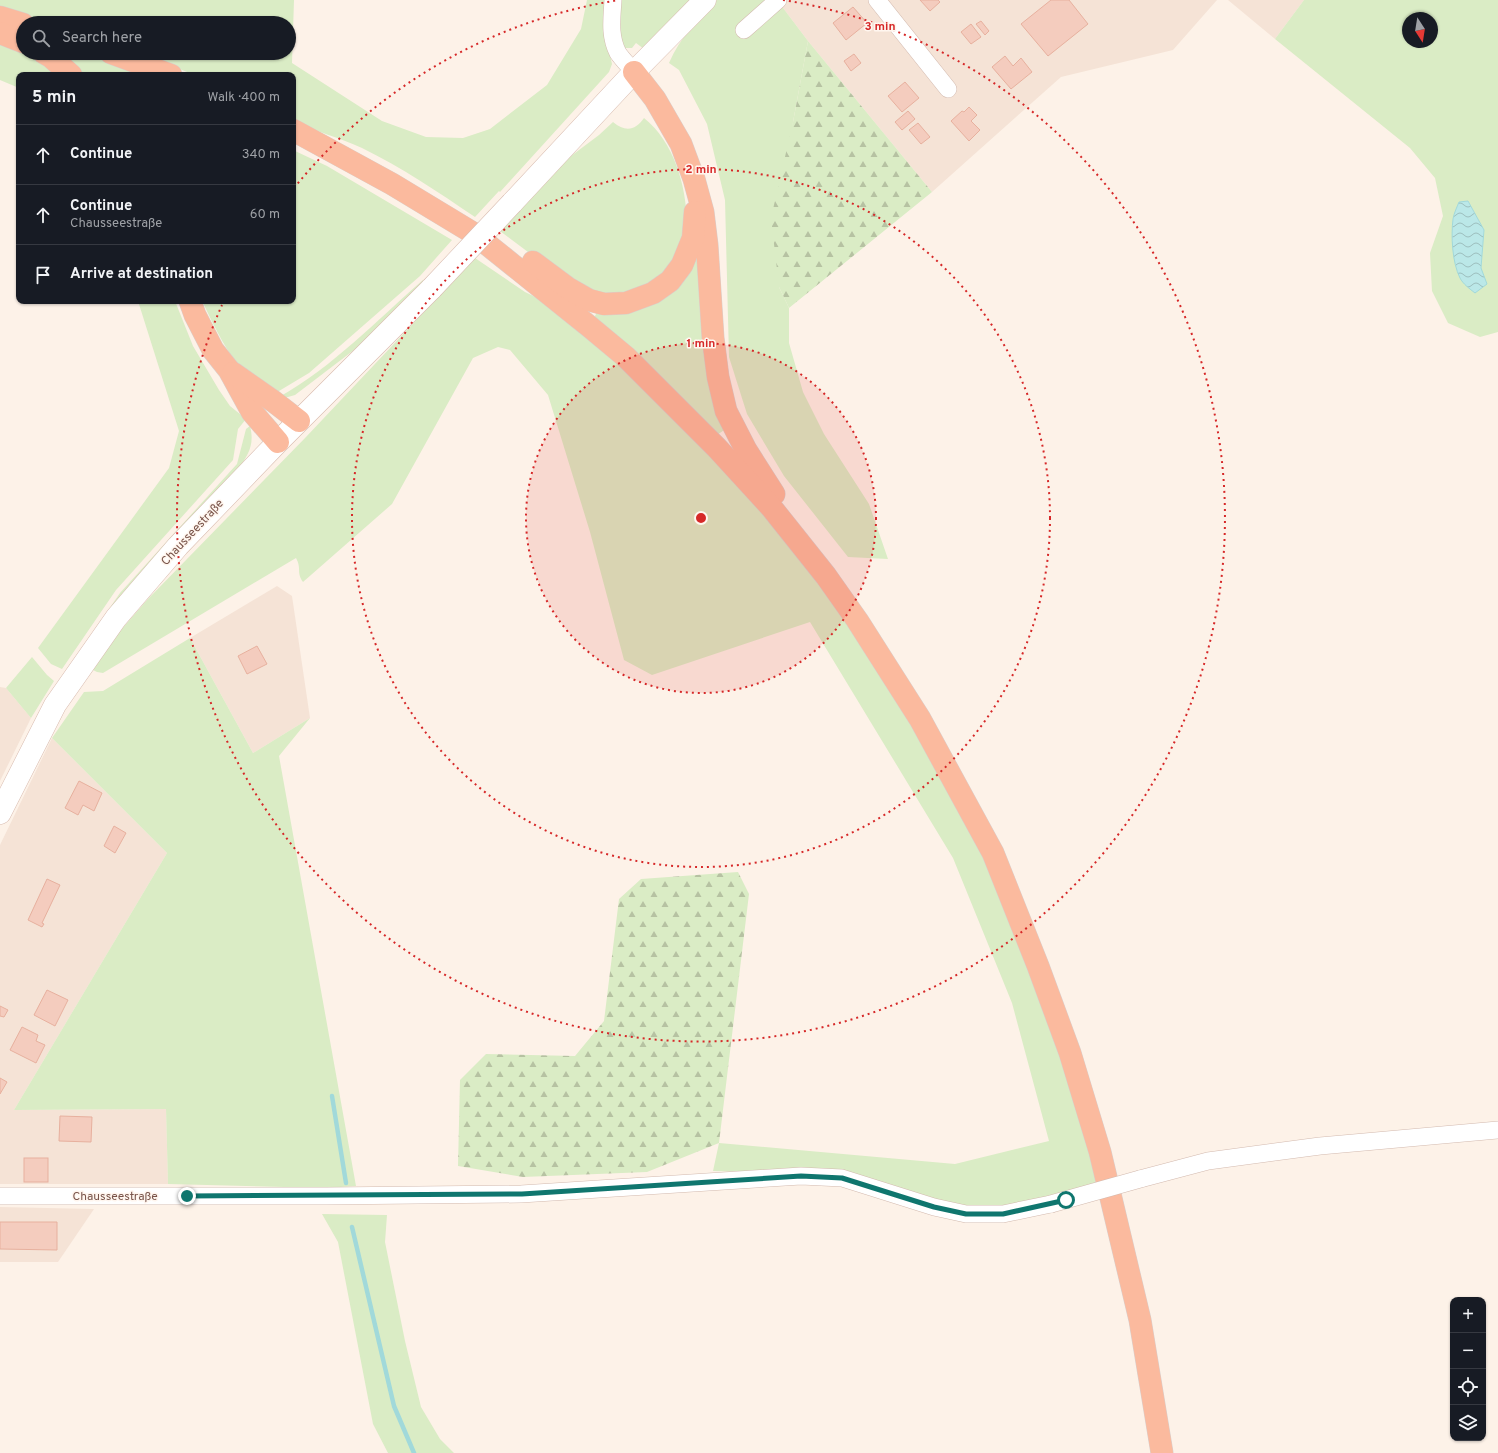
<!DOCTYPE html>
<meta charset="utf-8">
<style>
:root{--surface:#171b24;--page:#242831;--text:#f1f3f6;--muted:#9ea1a6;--line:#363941}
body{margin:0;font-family:Overpass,sans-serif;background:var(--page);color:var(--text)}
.controls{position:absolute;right:12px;bottom:12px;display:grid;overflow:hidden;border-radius:8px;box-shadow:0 1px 3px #0004}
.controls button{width:36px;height:36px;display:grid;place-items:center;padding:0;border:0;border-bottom:1px solid var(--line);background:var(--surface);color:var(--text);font:20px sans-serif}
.compass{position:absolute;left:1402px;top:12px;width:36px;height:36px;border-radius:50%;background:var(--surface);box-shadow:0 1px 3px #0004;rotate:168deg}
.stop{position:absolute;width:12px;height:12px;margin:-9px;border:3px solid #0f766e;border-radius:50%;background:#fff}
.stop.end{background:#0f766e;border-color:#fff;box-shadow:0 1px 4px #0008}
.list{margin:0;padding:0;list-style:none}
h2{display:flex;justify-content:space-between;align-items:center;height:52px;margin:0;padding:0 16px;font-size:17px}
h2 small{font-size:13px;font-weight:400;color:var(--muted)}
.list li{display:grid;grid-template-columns:26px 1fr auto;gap:12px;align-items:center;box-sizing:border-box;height:60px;padding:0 16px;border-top:1px solid var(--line)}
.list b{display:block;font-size:15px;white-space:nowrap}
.list p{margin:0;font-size:13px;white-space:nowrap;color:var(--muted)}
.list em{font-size:13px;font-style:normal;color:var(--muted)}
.icon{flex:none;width:22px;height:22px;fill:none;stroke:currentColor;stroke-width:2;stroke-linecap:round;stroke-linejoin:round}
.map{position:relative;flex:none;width:1498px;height:1453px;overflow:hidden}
.search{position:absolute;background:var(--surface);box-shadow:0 1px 3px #0004;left:16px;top:16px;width:280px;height:44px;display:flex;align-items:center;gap:10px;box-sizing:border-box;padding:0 14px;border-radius:22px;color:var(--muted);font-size:15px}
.panel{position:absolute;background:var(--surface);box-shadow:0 1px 3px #0004;left:16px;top:72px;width:280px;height:232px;border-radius:8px}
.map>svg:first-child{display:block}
</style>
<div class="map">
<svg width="1498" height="1453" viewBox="0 0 1498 1453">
<defs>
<pattern id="forest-firs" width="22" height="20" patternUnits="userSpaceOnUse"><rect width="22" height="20" fill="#daecc5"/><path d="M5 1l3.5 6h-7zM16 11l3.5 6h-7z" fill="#b6c2a2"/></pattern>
<pattern id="water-waves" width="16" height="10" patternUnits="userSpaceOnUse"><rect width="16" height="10" fill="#bbe8e8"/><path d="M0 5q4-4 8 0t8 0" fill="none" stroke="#9dbfbe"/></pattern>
</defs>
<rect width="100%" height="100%" fill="#fdf2e8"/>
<g fill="#f5e3d6">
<path d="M 777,0 L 1217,0 L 1173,50 L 1061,77 L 932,192 L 808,41 Z"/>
<path d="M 1228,0 L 1304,0 L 1275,39 Z"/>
<path d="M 277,586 L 292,596 L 310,718 L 253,753 L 190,638 Z"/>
<path d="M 0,687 L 6,688 L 31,718 L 0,781 Z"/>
<path d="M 52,738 L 167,853 L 14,1110 L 166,1109 L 168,1184 L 0,1184 L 0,845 Z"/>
<path d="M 0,1207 L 94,1209 L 58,1262 L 0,1262 Z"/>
</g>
<g fill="#daecc5" fill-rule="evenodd">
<path d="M 0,0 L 294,0 L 292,63 L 382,121 L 426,137 L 463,138 L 490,129 L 547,85 L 581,29 L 587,0 L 690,0 L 644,49 L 636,43 L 632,48 L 625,48 L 620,45 L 610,55 L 612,64 L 609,72 L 500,192 L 499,191 L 475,217 C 438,192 401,167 362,148 C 339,137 315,132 293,120 L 293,75 L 195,75 L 138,53 L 289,53 L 289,23 L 48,23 L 0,8 Z"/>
<path d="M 717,0 L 777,0 L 808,41 L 793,122 L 779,287 L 789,308 L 789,343 L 803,392 L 824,434 L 869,504 L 888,559 L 848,557 L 784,476 L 747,414 L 729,357 L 725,200 L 707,124 L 679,70 L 669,63 C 680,37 698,20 717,0 Z"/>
<path d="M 1304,0 L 1498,0 L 1498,332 L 1480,337 L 1448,323 L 1432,291 L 1430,253 L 1443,216 L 1435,178 L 1410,148 L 1275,39 ZM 1408,18 L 1432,18 L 1432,42 L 1408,42 ZM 1468,201 L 1484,230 L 1481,268 L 1452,241 L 1453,218 L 1459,202 Z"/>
<path d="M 0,39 L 23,48 L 23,53 C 40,53 50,65 63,75 L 19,75 L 19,88 L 0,80 Z"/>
<path d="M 54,53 L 88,53 L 150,75 L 79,75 Z"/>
<path d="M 644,118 C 674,142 686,185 687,222 C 687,226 688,232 687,237 C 686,243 661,277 656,285 L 605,299 L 548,267 L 500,231 L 567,159 L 599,135 L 613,122 C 625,132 635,131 644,118 Z"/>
<path d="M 293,150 L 327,166 L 452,240 L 420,276 L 309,373 L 274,394 C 265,388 256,383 248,376 C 228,357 214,325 202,301 L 293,301 Z"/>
<path d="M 475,258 L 525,292 L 552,305 L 606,351 L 754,499 L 832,598 L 923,739 L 974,836 L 1033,976 L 1061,1059 L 1099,1184 L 1023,1206 L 968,1208 L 886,1186 L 745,1172 L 713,1171 L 719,1143 L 955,1164 L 1049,1141 L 1012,1003 L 953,858 L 810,622 L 652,675 L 624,660 L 590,532 L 548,395 L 510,350 L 498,347 L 473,358 L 392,504 L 303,582 C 296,572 302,569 296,558 L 103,673 L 97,672 L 93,670 L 93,662 L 147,600 L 306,437 Z"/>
<path d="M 693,258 L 702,261 L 727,428 L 717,435 L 594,318 L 599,308 L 613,310 Z"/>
<path d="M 423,280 L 426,282 L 371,337 L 295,395 L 288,397 L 279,397 C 333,367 377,320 423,280 Z"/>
<path d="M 138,301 L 175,301 L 193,346 L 219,390 L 230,406 L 246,419 L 238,429 L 233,460 L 116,590 L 62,669 L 51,664 L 38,648 L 169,468 L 179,431 Z"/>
<path d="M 250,426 C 255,445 248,455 237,471 L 67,670 L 120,593 L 237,464 L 246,429 Z"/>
<path d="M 190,638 L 253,753 L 310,718 L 279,756 L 356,1186 L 325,1188 L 168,1184 L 166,1109 L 14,1110 L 167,853 L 52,738 L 84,692 L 103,691 Z"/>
<path d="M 32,657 L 47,675 L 54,681 L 31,718 L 6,688 Z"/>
<path d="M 322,1214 L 387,1215 L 385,1242 L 405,1341 L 421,1407 L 440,1439 L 454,1453 L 388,1453 L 373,1424 L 338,1242 Z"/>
</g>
<g fill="url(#forest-firs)">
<path d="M 808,41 L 932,192 L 789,308 L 779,287 L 771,218 L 793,122 Z"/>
<path d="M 738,872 L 749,894 L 719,1143 L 647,1172 L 523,1177 L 458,1166 L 460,1080 L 486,1054 L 575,1056 L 604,1021 L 619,899 L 641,879 Z"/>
</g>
<path fill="url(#water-waves)" stroke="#a1d9da" d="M 1468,201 L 1484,230 L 1481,268 L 1487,284 L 1475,293 C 1470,289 1463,284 1460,278 C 1452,262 1451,236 1453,219 C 1454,213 1457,207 1459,202 Z"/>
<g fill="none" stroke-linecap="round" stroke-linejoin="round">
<g stroke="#a1d9da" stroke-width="4.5">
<path d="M 332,1096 L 346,1183"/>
<path d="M 352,1227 L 394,1406 L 414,1453"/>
</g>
</g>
<g fill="#f4ccbe" stroke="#e7b09e">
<path d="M 920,0 L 938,0 L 940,2 L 930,11 Z"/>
<path d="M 1051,0 L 1069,0 L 1088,24 L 1048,56 L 1021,24 Z"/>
<path d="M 853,7 L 867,23 L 846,40 L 833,23 Z"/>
<path d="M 981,21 L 989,31 L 985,35 L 976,24 Z"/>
<path d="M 971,24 L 981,37 L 971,44 L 961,32 Z"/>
<path d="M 854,54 L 861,63 L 851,71 L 844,61 Z"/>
<path d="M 1005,56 L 1013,66 L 1021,58 L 1032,72 L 1011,89 L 992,67 Z"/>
<path d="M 905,82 L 919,98 L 902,112 L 888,96 Z"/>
<path d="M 969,107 L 977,115 L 971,121 L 980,130 L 969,141 L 951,121 L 962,111 L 964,112 Z"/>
<path d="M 908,111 L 915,119 L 902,130 L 895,122 Z"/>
<path d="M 918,123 L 930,137 L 921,144 L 909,130 Z"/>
<path d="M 257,646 L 267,664 L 247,674 L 238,656 Z"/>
<path d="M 79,781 L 102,793 L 94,811 L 83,805 L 78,815 L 65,808 Z"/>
<path d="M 114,826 L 126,833 L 115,853 L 104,846 Z"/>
<path d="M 47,879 L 60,885 L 42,923 L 44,924 L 42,927 L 28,920 Z"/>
<path d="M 47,990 L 68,1000 L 55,1026 L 34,1015 Z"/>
<path d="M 0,1006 L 8,1010 L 4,1017 L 0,1016 Z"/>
<path d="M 22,1027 L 38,1035 L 36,1041 L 45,1045 L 36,1063 L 10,1050 Z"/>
<path d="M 0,1078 L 7,1082 L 0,1094 Z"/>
<path d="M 60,1116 L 92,1117 L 91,1142 L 59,1141 Z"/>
<rect x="24" y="1158" width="24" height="24"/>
<path d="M 0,1222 L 57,1222 L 57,1250 L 0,1249 Z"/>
</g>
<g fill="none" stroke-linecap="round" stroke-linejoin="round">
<defs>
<g id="minor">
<path d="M 613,0 C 612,18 609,36 618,53 C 622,59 629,66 634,72"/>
<path d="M 877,0 L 948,89"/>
<path d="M 744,30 L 778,0"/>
<path d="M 1140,1179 L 1208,1161 L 1320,1146 L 1498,1130"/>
<path d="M 0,1196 L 327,1196 L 521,1194 L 801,1176 L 842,1178 L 934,1207 L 966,1214 L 1003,1214 L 1051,1204"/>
</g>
<g id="secondary">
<path d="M 512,203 L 634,72 L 705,0"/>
<path d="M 0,813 L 55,705 L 116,618 L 178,546 L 278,442 L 432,288"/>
</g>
<g id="trunk">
<path d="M 0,17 L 23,24"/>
<path d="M 0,33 L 23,42"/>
<path d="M 44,53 L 51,57 L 71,75"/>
<path d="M 111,53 L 171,75"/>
<path d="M 634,72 L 655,99 L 681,144 L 694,179 L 703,212 L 707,245 L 713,338 L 718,377 L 726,411 L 746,450 L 774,494"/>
<path d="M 293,130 L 392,184 L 473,233 L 590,327 L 626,357 L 717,448 L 771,507 L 826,576 L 857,620 L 920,719 L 993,853 L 1038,966 L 1070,1053 L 1100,1152 L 1140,1320 L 1162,1453"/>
<path d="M 533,262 L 568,288 L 589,300 L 604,304 L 626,303 L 653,293 L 670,281 L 682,265 L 693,238 L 695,212"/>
<path d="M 190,301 L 195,315 L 213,350 L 229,370 L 252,412 L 278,442"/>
<path d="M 233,373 L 273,401 L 299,421"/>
</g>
</defs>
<use href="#minor" stroke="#d3baaf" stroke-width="18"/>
<use href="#secondary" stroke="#d8bbaf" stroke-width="23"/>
<use href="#trunk" stroke="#d9cfcc" stroke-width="23"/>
<use href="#minor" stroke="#fff" stroke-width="17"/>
<use href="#secondary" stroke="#fff" stroke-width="22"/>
<use href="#trunk" stroke="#fbba9e" stroke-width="22"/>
<defs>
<path id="minor-bridge" d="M 1051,1204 L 1140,1179"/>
<path id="secondary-bridge" d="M 432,288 L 512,203"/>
</defs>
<use href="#minor-bridge" stroke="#d3baaf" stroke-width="18" stroke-linecap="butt"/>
<use href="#secondary-bridge" stroke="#d8bbaf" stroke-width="23" stroke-linecap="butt"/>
<use href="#minor-bridge" stroke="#fff" stroke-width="17"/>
<use href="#secondary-bridge" stroke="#fff" stroke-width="22"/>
</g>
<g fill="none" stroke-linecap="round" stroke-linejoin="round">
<path stroke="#0f766e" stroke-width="5" d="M 187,1196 L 522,1194 L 801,1176 L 842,1178 L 934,1207 L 966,1214 L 1003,1214 L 1066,1200"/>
</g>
<circle cx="701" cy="518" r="175" fill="#d62828" fill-opacity=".12"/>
<g fill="none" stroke="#d62828" stroke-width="2" stroke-dasharray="2 4">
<circle cx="701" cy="518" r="175"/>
<circle cx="701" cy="518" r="349"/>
<path d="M294 188A524 524 0 0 1 619 0M783 0A524 524 0 1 1 222 305"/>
</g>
<g text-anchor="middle" stroke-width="3" stroke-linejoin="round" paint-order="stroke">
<g font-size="12" fill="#79544a" stroke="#fff6ef">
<text transform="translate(192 532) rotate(-47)" y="4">Chausseestraße</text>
<text x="115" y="1200">Chausseestraße</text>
</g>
</g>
<circle cx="701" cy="518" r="6" fill="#d62828" stroke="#fff6ef" stroke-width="2"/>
<g font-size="12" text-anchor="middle" font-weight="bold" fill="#d62828" stroke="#fff6ef" stroke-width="3" stroke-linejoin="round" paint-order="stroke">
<text x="880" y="30">3 min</text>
<text x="701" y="173">2 min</text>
<text x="701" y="347">1 min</text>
</g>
</svg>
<div class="controls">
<button>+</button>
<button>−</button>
<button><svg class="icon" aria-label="locate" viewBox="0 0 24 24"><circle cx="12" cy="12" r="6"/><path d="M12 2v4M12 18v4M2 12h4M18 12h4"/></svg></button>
<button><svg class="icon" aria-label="layers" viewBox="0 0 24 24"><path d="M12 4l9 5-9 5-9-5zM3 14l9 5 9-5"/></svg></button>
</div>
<svg class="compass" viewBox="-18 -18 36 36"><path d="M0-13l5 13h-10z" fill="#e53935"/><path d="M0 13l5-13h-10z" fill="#9ea1a6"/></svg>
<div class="stop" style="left:1066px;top:1200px"></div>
<div class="stop end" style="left:187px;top:1196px"></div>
<div class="search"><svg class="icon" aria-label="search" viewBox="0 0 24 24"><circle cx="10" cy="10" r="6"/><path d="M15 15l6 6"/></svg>Search here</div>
<section class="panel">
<h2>5 min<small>Walk · 400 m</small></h2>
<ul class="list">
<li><svg class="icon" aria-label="ahead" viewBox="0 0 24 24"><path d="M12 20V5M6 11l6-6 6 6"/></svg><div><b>Continue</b></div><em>340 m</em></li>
<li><svg class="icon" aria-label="ahead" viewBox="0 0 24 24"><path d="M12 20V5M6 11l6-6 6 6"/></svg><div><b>Continue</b><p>Chausseestraße</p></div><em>60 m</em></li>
<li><svg class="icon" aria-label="arrive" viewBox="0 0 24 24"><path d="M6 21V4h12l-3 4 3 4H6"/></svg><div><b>Arrive at destination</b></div></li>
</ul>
</section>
</div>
